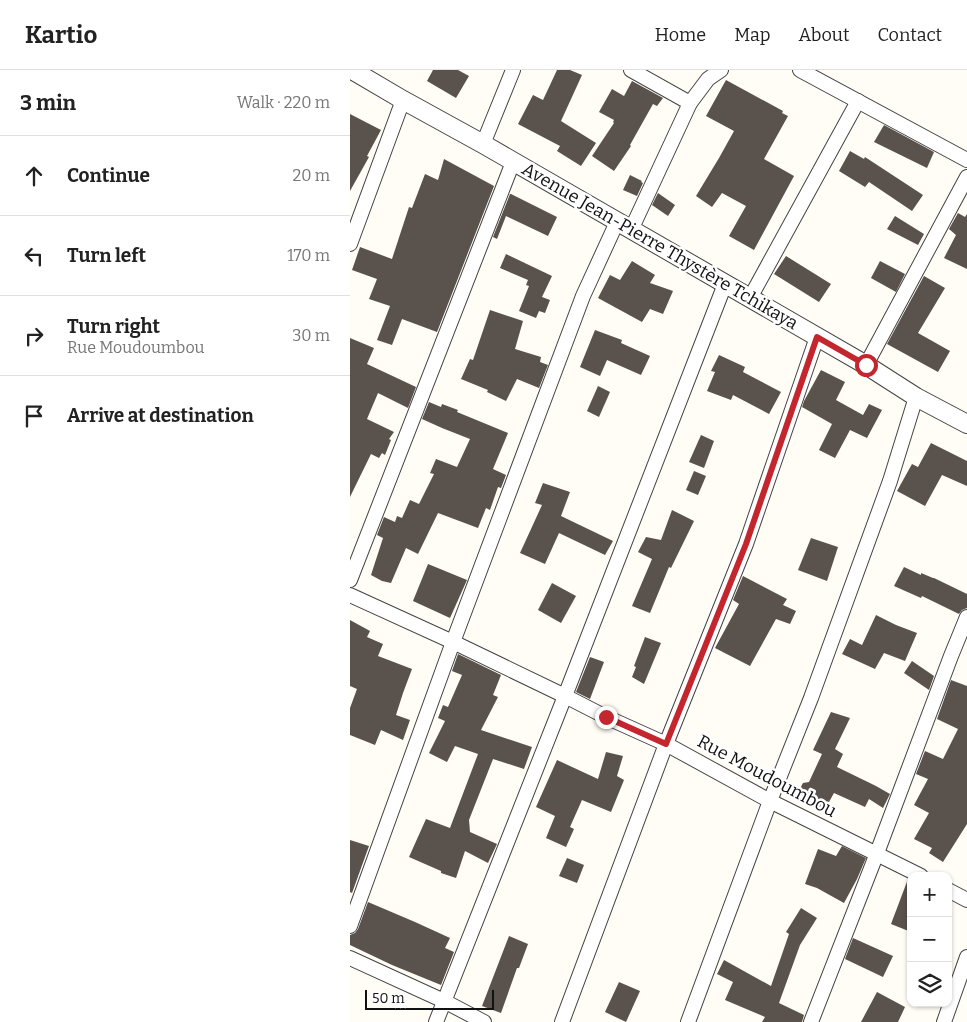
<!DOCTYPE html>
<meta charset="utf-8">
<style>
:root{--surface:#fff;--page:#f2f2f2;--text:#222;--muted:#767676;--line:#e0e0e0}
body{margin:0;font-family:Bitter,serif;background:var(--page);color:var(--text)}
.controls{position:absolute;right:15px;bottom:15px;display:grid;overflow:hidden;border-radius:10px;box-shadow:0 1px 4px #0004}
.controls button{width:45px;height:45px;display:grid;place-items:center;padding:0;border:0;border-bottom:1px solid var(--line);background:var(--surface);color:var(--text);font:25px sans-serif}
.scale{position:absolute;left:15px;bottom:12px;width:129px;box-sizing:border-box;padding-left:5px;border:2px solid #111;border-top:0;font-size:14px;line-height:18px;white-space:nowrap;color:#111;-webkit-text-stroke:4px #fff;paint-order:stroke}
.stop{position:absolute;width:15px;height:15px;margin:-11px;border:4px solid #c4262e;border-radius:50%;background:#fff}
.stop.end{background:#c4262e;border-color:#fff;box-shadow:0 1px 5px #0008}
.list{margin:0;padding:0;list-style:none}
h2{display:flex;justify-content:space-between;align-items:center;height:65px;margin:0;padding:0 20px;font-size:21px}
h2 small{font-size:16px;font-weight:400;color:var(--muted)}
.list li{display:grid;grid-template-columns:32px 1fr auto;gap:15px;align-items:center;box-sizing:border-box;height:80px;padding:0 20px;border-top:1px solid var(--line)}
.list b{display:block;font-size:19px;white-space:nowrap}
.list p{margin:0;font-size:16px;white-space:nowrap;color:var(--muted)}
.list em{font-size:16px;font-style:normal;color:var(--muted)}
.icon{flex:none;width:28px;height:28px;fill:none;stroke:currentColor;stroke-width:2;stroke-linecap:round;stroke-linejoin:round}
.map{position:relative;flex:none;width:617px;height:952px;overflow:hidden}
header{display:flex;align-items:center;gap:30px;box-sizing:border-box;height:70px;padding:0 25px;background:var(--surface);border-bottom:1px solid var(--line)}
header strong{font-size:24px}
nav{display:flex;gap:28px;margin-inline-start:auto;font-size:18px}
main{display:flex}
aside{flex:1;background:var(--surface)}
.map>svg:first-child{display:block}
</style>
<header>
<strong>Kartio</strong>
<nav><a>Home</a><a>Map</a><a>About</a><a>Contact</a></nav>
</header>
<main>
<aside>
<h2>3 min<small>Walk · 220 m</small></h2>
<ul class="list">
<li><svg class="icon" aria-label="ahead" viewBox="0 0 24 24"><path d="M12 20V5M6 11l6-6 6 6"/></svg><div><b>Continue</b></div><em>20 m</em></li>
<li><svg class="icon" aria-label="left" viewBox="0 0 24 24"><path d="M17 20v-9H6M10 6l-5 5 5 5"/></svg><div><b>Turn left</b></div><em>170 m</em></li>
<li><svg class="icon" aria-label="right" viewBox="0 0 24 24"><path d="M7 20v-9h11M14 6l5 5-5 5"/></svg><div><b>Turn right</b><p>Rue Moudoumbou</p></div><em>30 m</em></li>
<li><svg class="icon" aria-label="arrive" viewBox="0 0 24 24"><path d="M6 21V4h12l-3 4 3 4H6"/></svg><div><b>Arrive at destination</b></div></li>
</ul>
</aside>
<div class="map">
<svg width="617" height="952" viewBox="0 0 617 952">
<rect width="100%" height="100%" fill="#fffdf5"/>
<g fill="#5a524d">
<path d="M 83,0 L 108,0 L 119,6 L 106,28 L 77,11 Z"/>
<path d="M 207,0 L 220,0 L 232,5 L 211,51 L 246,73 L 231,96 L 207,81 L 210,76 L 168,54 L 183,25 L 193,30 Z"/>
<path d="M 376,10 L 433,41 L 432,43 L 438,46 L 414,89 L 444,106 L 404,180 L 379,166 L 396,136 L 372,123 L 362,137 L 346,126 L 369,88 L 384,61 L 356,46 Z"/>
<path d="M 282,11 L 313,28 L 307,36 L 303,34 L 280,75 L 281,76 L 264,101 L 242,86 L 264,53 L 263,52 L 264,50 L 249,42 L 262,19 L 274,26 Z"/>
<path d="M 0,44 L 31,60 L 17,86 L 19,87 L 0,121 Z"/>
<path d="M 534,55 L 584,82 L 577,98 L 524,72 Z"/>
<path d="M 500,81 L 514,89 L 515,87 L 573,125 L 562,141 L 519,112 L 515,117 L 489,101 Z"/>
<path d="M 94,89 L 144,116 L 87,262 L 52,249 L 42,275 L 27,270 L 40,236 L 19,229 L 27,209 L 2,200 L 10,177 L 42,189 L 59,137 L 62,138 L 75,104 L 88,110 Z"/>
<path d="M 280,105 L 292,111 L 291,112 L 293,113 L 287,126 L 273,120 Z"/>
<path d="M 308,123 L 325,135 L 318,146 L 302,135 Z"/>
<path d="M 160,124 L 161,124 L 207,147 L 198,166 L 156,146 L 147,169 L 143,167 Z"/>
<path d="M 608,143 L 615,147 L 617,144 L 617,199 L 594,188 L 606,165 L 599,159 Z"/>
<path d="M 545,146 L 574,164 L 568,175 L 537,159 Z"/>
<path d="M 156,184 L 202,206 L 192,227 L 200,230 L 195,243 L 189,241 L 186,248 L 169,241 L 179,216 L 176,215 L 178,210 L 150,198 Z"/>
<path d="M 436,186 L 481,214 L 469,232 L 424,204 Z"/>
<path d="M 282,191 L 305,205 L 300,213 L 323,221 L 313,244 L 300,239 L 292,252 L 248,228 L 260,205 L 270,210 Z"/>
<path d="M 530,191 L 555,204 L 546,222 L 521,208 Z"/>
<path d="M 574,206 L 595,218 L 568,263 L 600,281 L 588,302 L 537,274 Z"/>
<path d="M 140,240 L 173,251 L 165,279 L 191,287 L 190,292 L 198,295 L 189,318 L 167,309 L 156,331 L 137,322 L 138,320 L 111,309 L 120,289 L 123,290 Z"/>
<path d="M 245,260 L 272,270 L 271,273 L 300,286 L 291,305 L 257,290 L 250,306 L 230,297 Z"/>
<path d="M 0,268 L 24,278 L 17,294 L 66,317 L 58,338 L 28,323 L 17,349 L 44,362 L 39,369 L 41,370 L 35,385 L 32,383 L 29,388 L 21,384 L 0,427 Z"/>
<path d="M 369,285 L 395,297 L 393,302 L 431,322 L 419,344 L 383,325 L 381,330 L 357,321 L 365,302 L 361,301 Z"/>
<path d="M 471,300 L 495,312 L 486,330 L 513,345 L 519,334 L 532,340 L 517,368 L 500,360 L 485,388 L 469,380 L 482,354 L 452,337 L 454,331 Z"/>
<path d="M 248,316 L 260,322 L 249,347 L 237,341 Z"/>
<path d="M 79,332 L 91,337 L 92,334 L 108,340 L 107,342 L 158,363 L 143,399 L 156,405 L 151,418 L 148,417 L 140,440 L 136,438 L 128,458 L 88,443 L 68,484 L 56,478 L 41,513 L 32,511 L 21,505 L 33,468 L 27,465 L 34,447 L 45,452 L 47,446 L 52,448 L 60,430 L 69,434 L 84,404 L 80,403 L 86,389 L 107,397 L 120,369 L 92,358 L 72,349 Z"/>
<path d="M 351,365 L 364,371 L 354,398 L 339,392 Z"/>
<path d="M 581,373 L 617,391 L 617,416 L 592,405 L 575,436 L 547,421 L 562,394 L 568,397 Z"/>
<path d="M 344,401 L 356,406 L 348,425 L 336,420 Z"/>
<path d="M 193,413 L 220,422 L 211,446 L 263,471 L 255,485 L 209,463 L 195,494 L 170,483 L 192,435 L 185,433 Z"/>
<path d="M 322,440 L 344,451 L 321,498 L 319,497 L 300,543 L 282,536 L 302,489 L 288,482 L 296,467 L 311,470 Z"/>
<path d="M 461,468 L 488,477 L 477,511 L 448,500 Z"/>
<path d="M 78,494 L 117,510 L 100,548 L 63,531 Z"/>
<path d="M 554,497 L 571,505 L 571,503 L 583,508 L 584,508 L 617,524 L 617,538 L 612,540 L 609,544 L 572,526 L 571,528 L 544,516 Z"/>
<path d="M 393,506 L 437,529 L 433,535 L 446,541 L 440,554 L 426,549 L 400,596 L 365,578 L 389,534 L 383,530 Z"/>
<path d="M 202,513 L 226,526 L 211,553 L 188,540 Z"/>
<path d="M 526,545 L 546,555 L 567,563 L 555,591 L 534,583 L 525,599 L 492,584 L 500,569 L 512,575 Z"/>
<path d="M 0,550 L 20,561 L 17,567 L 33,574 L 28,586 L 62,599 L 53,623 L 46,645 L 60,650 L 53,670 L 31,660 L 25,675 L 0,665 L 0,638 L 7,619 L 0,616 Z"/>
<path d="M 295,567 L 311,573 L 294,614 L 282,607 L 286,597 L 284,596 Z"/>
<path d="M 108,584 L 151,605 L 143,625 L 148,627 L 131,660 L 182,677 L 174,699 L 143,689 L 119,750 L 120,762 L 147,774 L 138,793 L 115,781 L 106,808 L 91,803 L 91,801 L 59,787 L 76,749 L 100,758 L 128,684 L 105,676 L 97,692 L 79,683 L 95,651 L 88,648 L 93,635 L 98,637 L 112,605 L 102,601 Z"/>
<path d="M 240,587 L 254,592 L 240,629 L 226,622 Z"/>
<path d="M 562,591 L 584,606 L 579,620 L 554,603 Z"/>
<path d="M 601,610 L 617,616 L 617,754 L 593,792 L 579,783 L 582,778 L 564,769 L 579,743 L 564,735 L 578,709 L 566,704 L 575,681 L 593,689 L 608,659 L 587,649 Z"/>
<path d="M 481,642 L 500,648 L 485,679 L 493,684 L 487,697 L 526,716 L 540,724 L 533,738 L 519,729 L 515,737 L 484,723 L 474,741 L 446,726 L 453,713 L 459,712 L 472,684 L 463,680 Z"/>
<path d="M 256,682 L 273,686 L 267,706 L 274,710 L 261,742 L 232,730 L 220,757 L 224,759 L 216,777 L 196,768 L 205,746 L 186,737 L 207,690 L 248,709 Z"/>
<path d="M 0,770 L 19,776 L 2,823 L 0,822 Z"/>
<path d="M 492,776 L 516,788 L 507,809 L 494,833 L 467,818 L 455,814 L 468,779 L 486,786 Z"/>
<path d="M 217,788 L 234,795 L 227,813 L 209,806 Z"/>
<path d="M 558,809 L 561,811 L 561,862 L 541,854 Z"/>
<path d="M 18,832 L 65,852 L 100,868 L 95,878 L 104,882 L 91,915 L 42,895 L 0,875 L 0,865 L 5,863 L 8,859 Z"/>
<path d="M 451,838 L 467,848 L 450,875 L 429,933 L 454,945 L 452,952 L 412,952 L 415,947 L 375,930 L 383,912 L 367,904 L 374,890 L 421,916 L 439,864 L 436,862 Z"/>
<path d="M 159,866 L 178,874 L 169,898 L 167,898 L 151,943 L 132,936 Z"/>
<path d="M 503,868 L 543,886 L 533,907 L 495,889 Z"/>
<path d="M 269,912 L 290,921 L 276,952 L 255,942 Z"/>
<path d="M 527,922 L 555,937 L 548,952 L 511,952 Z"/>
</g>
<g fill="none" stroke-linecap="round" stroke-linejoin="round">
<defs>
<g id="minor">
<path d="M 281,0 L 340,33"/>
<path d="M 450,0 L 617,90"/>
<path d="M 133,74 L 163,0"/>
<path d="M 281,160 L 340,33 L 358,9 L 371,0"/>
<path d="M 0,174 L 53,30"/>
<path d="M 400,228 L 508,31"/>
<path d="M 516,295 L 617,107"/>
<path d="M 0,510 L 163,92"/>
<path d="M 0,525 L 103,572 L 215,626 L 256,647 L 316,674 L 420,731 L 571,806"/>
<path d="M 598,820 L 617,830"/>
<path d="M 0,856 L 103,572 L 233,226 L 267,152"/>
<path d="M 0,888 L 94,931 L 134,952"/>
<path d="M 86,952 L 215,626 L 375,214"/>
<path d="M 212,952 L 316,674 L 396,474 L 467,267"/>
<path d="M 338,952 L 420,731 L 461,628 L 540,411 L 566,327"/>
<path d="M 461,952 L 527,783 L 601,586 L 617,547"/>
<path d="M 594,952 L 617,887"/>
</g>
<path id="tertiary" d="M 2,0 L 53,30 L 133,74 L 516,295 L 566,327 L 617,354"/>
</defs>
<use href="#minor" stroke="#444" stroke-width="16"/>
<use href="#tertiary" stroke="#444" stroke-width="20"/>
<use href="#minor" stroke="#fff" stroke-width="14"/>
<use href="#tertiary" stroke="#fff" stroke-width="18"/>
</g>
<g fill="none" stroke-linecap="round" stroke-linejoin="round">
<path stroke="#c4262e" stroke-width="6" d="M 256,647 L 316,674 L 396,474 L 467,267 L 516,295"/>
</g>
<g text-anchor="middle" stroke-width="5" stroke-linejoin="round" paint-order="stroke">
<g font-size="18" fill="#111" stroke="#fff">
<text transform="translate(310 176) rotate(30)" y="6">Avenue Jean-Pierre Thystère Tchikaya</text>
<text transform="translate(417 706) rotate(28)" y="6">Rue Moudoumbou</text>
</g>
</g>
</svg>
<div class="controls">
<button>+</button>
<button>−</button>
<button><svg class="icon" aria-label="layers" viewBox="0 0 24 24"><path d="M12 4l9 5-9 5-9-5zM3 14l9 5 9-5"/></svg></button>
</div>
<div class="scale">50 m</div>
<div class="stop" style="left:516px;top:295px"></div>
<div class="stop end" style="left:256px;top:647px"></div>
</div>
</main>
